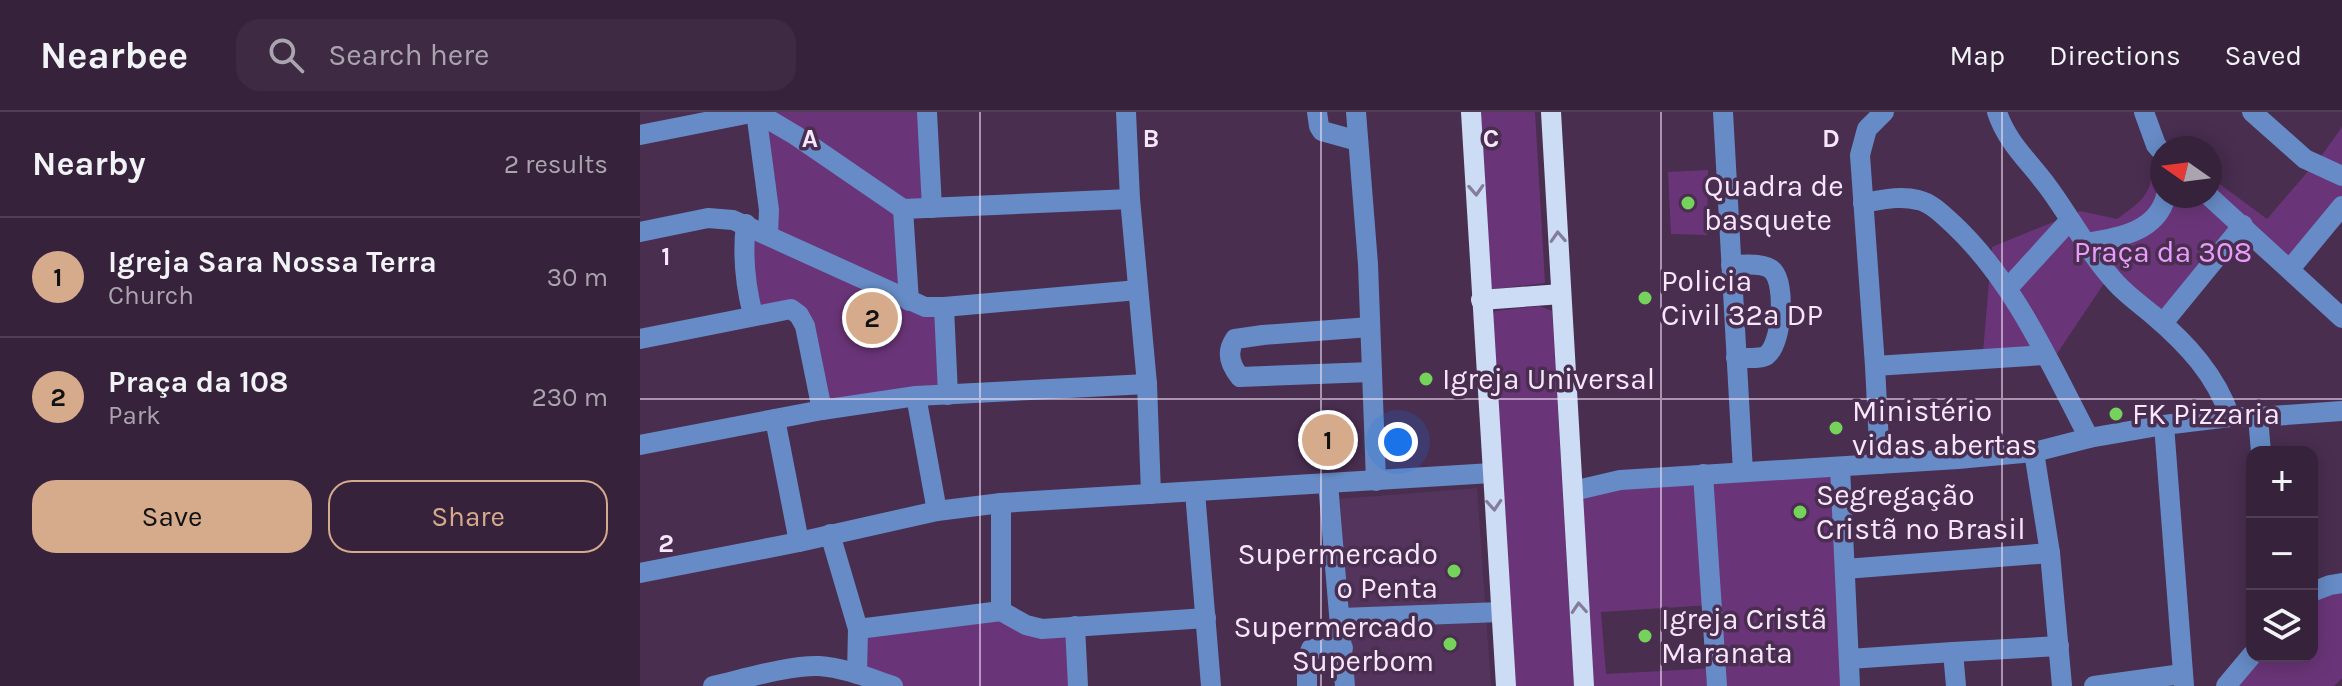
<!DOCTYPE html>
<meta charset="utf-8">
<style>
:root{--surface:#37223c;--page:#3e2a43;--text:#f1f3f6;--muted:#aaa4af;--line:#513f56;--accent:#d6ab8b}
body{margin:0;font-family:Karla,sans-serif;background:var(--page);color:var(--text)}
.controls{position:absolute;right:24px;bottom:24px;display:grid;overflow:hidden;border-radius:16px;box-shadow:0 4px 20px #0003}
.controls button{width:72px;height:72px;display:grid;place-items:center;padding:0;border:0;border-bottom:2px solid var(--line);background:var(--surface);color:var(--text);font:40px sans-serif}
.compass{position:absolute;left:1510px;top:24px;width:72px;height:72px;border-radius:50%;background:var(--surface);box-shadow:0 4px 20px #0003;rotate:284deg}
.you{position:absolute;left:758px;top:330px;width:28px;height:28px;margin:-20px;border:6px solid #fff;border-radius:50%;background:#1a73e8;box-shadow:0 0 0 12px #1a73e833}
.badge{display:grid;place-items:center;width:52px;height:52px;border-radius:50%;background:var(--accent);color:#111;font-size:26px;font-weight:700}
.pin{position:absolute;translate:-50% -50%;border:4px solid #fff;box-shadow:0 2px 8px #0006}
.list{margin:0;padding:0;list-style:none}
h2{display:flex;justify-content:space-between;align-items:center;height:104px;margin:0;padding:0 32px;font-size:34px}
h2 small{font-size:26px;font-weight:400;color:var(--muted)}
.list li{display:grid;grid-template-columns:52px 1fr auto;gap:24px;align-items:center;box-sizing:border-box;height:120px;padding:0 32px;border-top:2px solid var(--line)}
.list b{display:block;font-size:30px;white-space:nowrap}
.list p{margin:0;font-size:26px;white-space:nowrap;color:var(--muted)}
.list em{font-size:26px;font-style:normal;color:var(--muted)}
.actions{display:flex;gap:16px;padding:24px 32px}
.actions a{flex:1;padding:18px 0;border:2px solid var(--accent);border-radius:24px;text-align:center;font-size:28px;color:var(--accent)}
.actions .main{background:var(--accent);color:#111}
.icon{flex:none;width:44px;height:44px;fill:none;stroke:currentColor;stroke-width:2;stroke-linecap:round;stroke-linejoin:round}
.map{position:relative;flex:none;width:1702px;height:574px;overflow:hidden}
header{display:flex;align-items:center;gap:48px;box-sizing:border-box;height:112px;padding:0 40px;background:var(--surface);border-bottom:2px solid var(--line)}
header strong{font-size:38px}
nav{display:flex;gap:44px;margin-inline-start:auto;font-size:28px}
.search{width:560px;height:72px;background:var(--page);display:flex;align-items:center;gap:20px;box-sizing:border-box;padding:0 28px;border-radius:24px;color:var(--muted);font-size:30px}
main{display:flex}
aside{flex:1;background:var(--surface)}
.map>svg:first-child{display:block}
</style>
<header>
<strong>Nearbee</strong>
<div class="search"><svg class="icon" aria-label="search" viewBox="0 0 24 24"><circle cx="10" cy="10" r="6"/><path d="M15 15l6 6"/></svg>Search here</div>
<nav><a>Map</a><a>Directions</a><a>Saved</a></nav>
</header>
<main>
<aside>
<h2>Nearby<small>2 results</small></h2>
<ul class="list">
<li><span class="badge">1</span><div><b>Igreja Sara Nossa Terra</b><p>Church</p></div><em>30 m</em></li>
<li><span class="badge">2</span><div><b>Praça da 108</b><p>Park</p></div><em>230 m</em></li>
</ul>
<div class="actions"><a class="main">Save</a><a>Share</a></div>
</aside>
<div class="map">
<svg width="1702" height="574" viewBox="0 0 1702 574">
<rect width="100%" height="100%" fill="#492e50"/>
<path fill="#54345c" d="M 837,376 L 851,574 L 713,574 L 700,387 Z"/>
<g fill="#6a3578" fill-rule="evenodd">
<path d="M 116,0 L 287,0 L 292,96 L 264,97 L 269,189 L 304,195 L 308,283 L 182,298 L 163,209 L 113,203 L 106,112 L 127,122 Z"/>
<path d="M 837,0 L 895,0 L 905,171 L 846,178 Z"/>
<path d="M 1702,15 L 1702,106 L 1650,170 L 1601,129 L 1534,210 L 1467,167 L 1412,249 L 1342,252 L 1352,135 L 1440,99 L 1477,107 C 1507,86 1513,80 1513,42 L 1522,36 L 1522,84 L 1570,84 L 1570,65 L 1627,107 L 1682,43 Z"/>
<path d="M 1068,58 L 1067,123 L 1031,122 L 1028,60 Z"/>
<path d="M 899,194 L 912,199 L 934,574 L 873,574 L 850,207 L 855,199 Z"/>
<path d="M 1197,357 L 1210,574 L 946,574 L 932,369 ZM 1071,493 L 1076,556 L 966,562 L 961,500 Z"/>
<path d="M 1702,479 L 1702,566 L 1694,574 L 1591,574 L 1614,544 L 1672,544 L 1672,488 Z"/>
<path d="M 361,499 L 435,514 L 438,574 L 253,574 L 217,562 L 218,517 Z"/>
</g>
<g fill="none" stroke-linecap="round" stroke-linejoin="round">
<g stroke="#668bc6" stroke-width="20">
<path d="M 116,0 L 129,98 L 128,123"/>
<path d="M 287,0 L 292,96"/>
<path d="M 486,0 L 490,87 L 507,272 L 511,382"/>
<path d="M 677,0 L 679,14 L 682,19 L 718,29"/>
<path d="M 716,0 L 728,152 L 736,369"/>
<path d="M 1083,0 L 1103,360"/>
<path d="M 1357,0 C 1367,31 1390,50 1408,75 C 1431,106 1450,143 1476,171 C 1487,183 1501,193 1513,203 C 1547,232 1576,263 1590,305"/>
<path d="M 1504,0 L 1516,33 L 1522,40"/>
<path d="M 1612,0 L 1665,47 L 1702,64"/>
<path d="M 0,23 L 116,0 L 155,23 L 263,97 L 490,87"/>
<path d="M 1569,84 L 1702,206"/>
<path d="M 1223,91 C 1241,88 1260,83 1278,88 C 1292,91 1303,103 1313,112 C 1375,170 1410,252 1449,326"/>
<path d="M 263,97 L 269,189"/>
<path d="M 106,112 C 102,144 105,172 113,203"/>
<path d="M 0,120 L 68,106 L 93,108 L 285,195 L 304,195 L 498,178"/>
<path d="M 1447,131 C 1478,126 1517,120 1526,84"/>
<path d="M 1091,153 C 1102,153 1125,150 1133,159 C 1146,173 1142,231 1127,243 C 1120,248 1105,245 1096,246"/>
<path d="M 1650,157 L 1702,94"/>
<path d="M 1368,176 L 1430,108"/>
<path d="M 304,195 L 308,283"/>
<path d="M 1523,211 L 1603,113"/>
<path d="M 730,215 L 623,223 L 595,227 C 586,240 590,253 600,265 L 732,260"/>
<path d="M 0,227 L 151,197 L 159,203 L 165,214 L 182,298"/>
<path d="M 1235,254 L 1405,243"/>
<path d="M 276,284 L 297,399"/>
<path d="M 1618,305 L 1621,340"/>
<path d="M 135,307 L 159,430"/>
<path d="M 1524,313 L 1544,574"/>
<path d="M 0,333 L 182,298 L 276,284 L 507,272"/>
<path d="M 1394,340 L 1410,441 L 1422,574"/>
<path d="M 1240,352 L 1235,254 L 1220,43 L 1227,17 L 1244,0"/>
<path d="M 1200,355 L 1210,574"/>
<path d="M 1063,362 L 1077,574"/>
<path d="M 688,371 L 705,574"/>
<path d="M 933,379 L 980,368 L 1318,347 L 1394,340 L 1449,326 L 1524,313 L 1590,305 L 1618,305 L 1702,299"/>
<path d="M 555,380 L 571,574"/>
<path d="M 190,422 L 218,517 L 217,562"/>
<path d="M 1205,457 L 1410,441"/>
<path d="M 0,461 L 159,430 L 297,399 L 361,391 L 852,361"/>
<path d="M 1672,480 L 1690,473 L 1702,471"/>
<path d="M 361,499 L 386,513 L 402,517 L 566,506"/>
<path d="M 701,506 L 861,500"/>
<path d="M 435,514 L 438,574"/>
<path d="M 218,517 L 361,499 L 361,391"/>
<path d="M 1313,540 L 1419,534"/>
<path d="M 1209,547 L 1313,540 L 1316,574"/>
<path d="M 73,574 C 104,567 149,553 179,554 C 205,556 229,566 253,574"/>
<path d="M 667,574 L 667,547 L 671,537 L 703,536"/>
<path d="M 1454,574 L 1542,562"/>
<path d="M 1586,574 L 1612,543"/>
</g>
<g stroke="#ccdcf4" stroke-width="20">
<path d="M 831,0 L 866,574"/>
<path d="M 911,0 L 944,574"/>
<path d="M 841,188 L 921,182"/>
</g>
</g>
<defs><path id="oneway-chevron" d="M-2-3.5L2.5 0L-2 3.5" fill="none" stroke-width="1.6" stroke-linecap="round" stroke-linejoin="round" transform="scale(2)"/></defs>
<g stroke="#847c9a">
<use href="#oneway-chevron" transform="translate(836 78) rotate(87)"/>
<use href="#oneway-chevron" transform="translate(918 125) rotate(-93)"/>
<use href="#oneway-chevron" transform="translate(854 393) rotate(86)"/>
<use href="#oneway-chevron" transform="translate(939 496) rotate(-94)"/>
</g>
<path fill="none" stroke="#f8e7fc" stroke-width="2" stroke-opacity="0.55" d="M 340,0 L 340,574M 681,0 L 681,574M 1021,0 L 1021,574M 1362,0 L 1362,574M 0,287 L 1702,287"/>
<g fill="#75d25a" stroke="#492e50" stroke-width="3">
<circle cx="1048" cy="91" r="8"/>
<circle cx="1005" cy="186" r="8"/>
<circle cx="786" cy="267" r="8"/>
<circle cx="1476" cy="302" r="8"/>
<circle cx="1196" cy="316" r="8"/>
<circle cx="1160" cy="400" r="8"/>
<circle cx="814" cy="459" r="8"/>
<circle cx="1005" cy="524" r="8"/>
<circle cx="810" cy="532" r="8"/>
</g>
<g text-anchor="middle" stroke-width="7" stroke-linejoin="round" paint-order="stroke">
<g font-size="30" fill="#f8e7fc" stroke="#492e50" text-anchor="start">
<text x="1064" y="84">Quadra de<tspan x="1064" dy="34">basquete</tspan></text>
<text x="1021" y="179">Policia<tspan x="1021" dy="34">Civil 32a DP</tspan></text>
<text x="802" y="277">Igreja Universal</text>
<text x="1212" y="309">Ministério<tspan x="1212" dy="34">vidas abertas</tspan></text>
<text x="1492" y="312">FK Pizzaria</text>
<text x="1176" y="393">Segregação<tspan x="1176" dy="34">Cristã no Brasil</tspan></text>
<text x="798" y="452" text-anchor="end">Supermercado<tspan x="798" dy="34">o Penta</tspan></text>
<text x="1021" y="517">Igreja Cristã<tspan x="1021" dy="34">Maranata</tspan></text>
<text x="794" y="525" text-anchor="end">Supermercado<tspan x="794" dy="34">Superbom</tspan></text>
</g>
<g font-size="30" fill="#e89dfb" stroke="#492e50">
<text x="1523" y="150">Praça da 308</text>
</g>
</g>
<g font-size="26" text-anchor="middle" font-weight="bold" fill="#f8e7fc" stroke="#492e50" stroke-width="7" stroke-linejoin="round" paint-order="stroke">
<text x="170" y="35">A</text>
<text x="511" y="35">B</text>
<text x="851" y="35">C</text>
<text x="1191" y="35">D</text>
<text x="26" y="153">1</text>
<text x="26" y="440">2</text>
</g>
</svg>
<div class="controls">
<button>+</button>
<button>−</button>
<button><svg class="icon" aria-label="layers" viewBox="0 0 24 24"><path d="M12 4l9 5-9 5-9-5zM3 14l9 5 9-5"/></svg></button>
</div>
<svg class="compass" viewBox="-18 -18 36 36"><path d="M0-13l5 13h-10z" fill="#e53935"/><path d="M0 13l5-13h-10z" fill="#aaa4af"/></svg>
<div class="you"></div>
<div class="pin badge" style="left:688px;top:328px">1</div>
<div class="pin badge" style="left:232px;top:206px">2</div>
</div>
</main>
